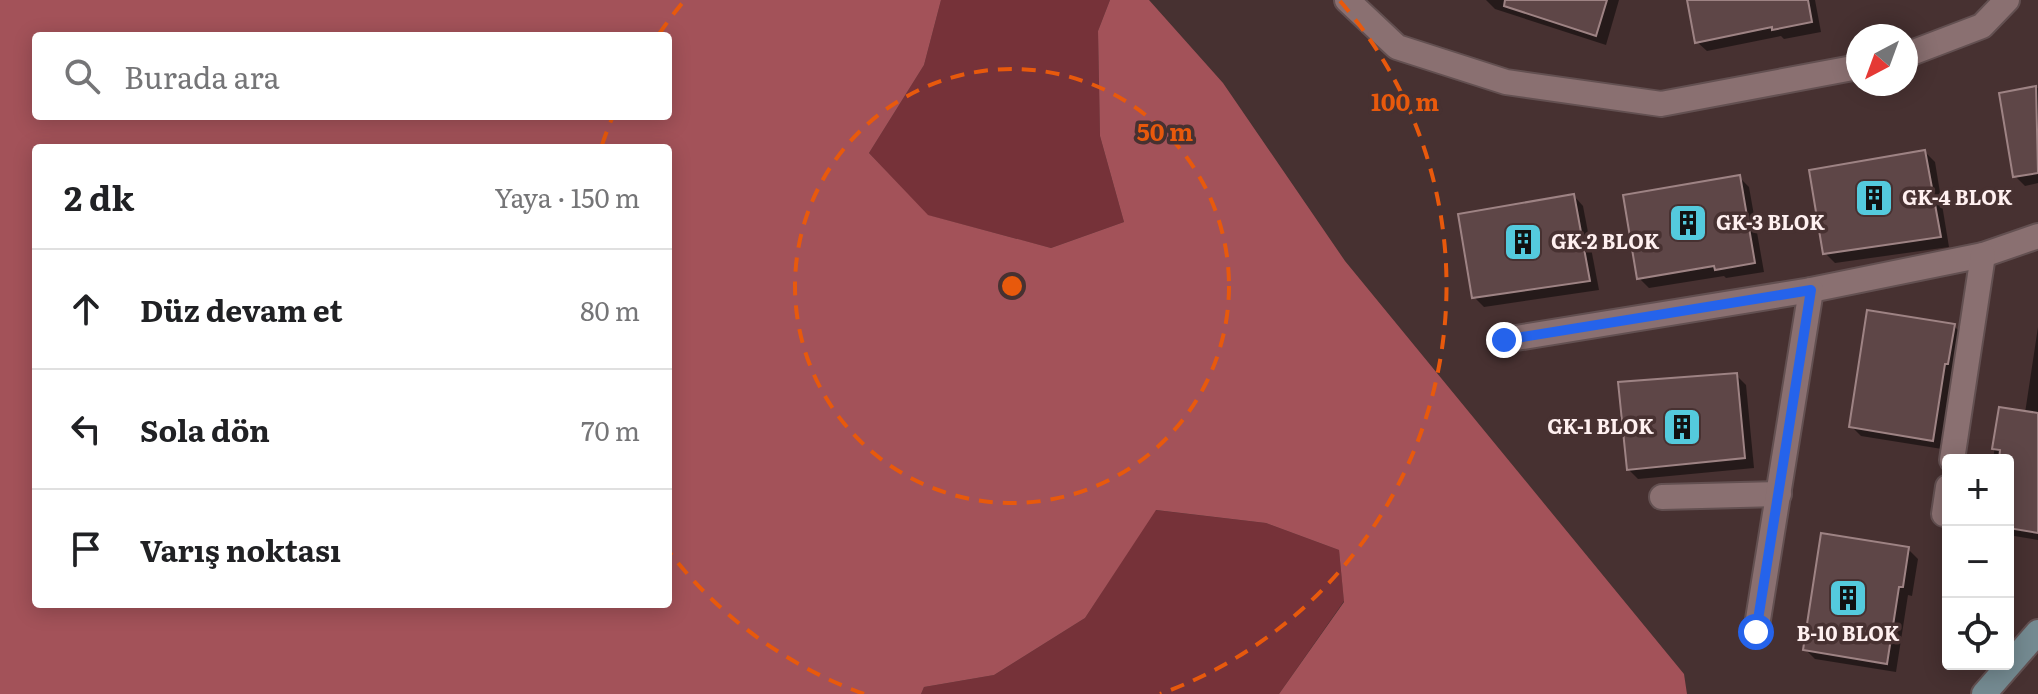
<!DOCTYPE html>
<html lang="tr">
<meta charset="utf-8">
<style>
:root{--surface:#fff;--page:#f2f2f2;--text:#202124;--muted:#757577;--line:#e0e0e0}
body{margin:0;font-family:Literata,serif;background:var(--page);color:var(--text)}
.controls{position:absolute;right:24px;bottom:24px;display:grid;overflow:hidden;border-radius:8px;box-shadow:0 4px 20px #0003}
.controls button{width:72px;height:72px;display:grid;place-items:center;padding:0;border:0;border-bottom:2px solid var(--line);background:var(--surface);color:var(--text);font:40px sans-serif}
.compass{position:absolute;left:1846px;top:24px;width:72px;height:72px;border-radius:50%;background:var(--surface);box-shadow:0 4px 20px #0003;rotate:221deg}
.stop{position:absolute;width:24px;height:24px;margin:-18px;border:6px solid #2563eb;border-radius:50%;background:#fff}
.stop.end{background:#2563eb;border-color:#fff;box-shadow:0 2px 8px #0008}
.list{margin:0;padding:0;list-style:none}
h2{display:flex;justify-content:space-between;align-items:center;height:104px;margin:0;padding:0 32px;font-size:34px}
h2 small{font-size:26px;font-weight:400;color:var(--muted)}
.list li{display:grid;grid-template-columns:52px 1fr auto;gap:24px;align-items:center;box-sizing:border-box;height:120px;padding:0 32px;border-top:2px solid var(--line)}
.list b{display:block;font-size:30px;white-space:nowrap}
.list em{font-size:26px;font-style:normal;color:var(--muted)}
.icon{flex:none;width:44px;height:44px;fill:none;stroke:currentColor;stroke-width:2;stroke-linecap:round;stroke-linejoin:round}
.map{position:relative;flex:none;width:2038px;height:694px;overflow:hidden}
.search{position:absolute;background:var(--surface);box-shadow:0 4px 20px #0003;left:32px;top:32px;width:640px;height:88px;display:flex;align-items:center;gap:20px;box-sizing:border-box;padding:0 28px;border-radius:8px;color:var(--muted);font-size:30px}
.panel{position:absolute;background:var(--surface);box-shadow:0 4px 20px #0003;left:32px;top:144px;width:640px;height:464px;border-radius:8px}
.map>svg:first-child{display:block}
</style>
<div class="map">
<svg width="2038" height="694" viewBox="0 0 2038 694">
<rect width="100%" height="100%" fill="#473131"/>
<g fill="#763239">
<path d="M 941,0 L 1110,0 L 1098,31 L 1100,136 L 1124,222 L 1051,248 L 927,215 L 869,153 L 924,65 Z"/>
<path d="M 1155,510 L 1266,523 L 1339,550 L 1344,601 L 1279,694 L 921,694 L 924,687 L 994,675 L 1085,618 Z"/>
</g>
<path fill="#a35259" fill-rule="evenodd" d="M 0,0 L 941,0 L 924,65 L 869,153 L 928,215 L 1051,248 L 1124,222 L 1100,136 L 1098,31 L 1110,0 L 1149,0 L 1223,83 L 1345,261 L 1684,674 L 1687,694 L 1279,694 L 1344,602 L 1339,550 L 1266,523 L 1156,510 L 1085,618 L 994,675 L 924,687 L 921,694 L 0,694 ZM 36,36 L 668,36 L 668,116 L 36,116 ZM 36,148 L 668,148 L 668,604 L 36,604 Z"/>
<g fill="#0007">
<path d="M 1486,0 L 1619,0 L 1606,45 L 1495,9 Z"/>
<path d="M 1689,0 L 1815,0 L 1821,32 L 1784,39 L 1781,36 L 1707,51 L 1697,42 Z"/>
<path d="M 2038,88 L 2038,183 L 2025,186 L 2015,176 L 2001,95 Z"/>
<path d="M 1925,152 L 1935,162 L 1949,247 L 1835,263 L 1825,253 Z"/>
<path d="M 1739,177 L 1749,187 L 1764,272 L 1726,278 L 1724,276 L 1649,288 L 1639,278 Z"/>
<path d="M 1574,196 L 1583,206 L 1599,290 L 1484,307 L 1474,297 Z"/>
<path d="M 1954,326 L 1964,336 L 1942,449 L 1861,436 L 1851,426 Z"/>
<path d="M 2038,327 L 2038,540 L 2008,535 L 2008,460 L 1993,460 L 2000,409 L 2025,413 Z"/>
<path d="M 1736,375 L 1746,385 L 1754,468 L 1638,479 L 1628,469 Z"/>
<path d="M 1908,549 L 1918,559 L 1912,596 L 1908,595 L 1896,672 L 1815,659 L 1805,649 Z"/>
</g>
<g fill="#5e4647" stroke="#9e8384" stroke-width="2">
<path d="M 1505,0 L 1607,0 L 1596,36 L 1504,6 Z"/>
<path d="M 1687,0 L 1808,0 L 1812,22 L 1772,30 L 1772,27 L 1695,43 Z"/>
<path d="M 2036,86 L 2038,173 L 2013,177 L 1999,93 Z"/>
<path d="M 1925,150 L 1941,237 L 1823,254 L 1809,170 Z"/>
<path d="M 1740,175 L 1755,263 L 1715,270 L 1714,266 L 1637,279 L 1623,195 Z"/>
<path d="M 1574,194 L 1590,281 L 1472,298 L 1458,214 Z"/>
<path d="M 1867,310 L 1955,324 L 1948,364 L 1945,364 L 1933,441 L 1849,427 Z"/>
<path d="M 1737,373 L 1745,458 L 1627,470 L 1618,382 Z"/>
<path d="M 1999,407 L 2038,413 L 2038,533 L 2008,528 L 2008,460 L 1999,460 L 2000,450 L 1992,449 Z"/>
<path d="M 1821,533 L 1909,547 L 1903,587 L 1899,587 L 1887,664 L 1803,650 Z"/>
</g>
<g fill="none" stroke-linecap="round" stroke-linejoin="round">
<defs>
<g id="street">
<path d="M 1347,0 L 1397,47 L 1506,82 L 1661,104 L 1858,67"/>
<path d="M 1906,55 L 1982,26 L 2007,0"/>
<path d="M 1504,340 L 1811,290 L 1983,255 L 2038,236"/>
<path d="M 1952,460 L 1983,255"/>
<path d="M 1662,497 L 1779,494"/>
<path d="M 1944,514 L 1948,487"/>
<path d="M 1756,632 L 1811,290"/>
</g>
<path id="secondary" d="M 1984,694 L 2038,632"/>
</defs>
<use href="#street" stroke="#635051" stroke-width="28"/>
<use href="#secondary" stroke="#635051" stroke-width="28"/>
<use href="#street" stroke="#8a7071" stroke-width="24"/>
<use href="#secondary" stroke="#748a91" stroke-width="24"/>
</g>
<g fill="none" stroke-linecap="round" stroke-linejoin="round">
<path stroke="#2563eb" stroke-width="10" d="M 1504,340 L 1811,290 L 1756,632"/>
</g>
<g fill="none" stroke="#e8590c" stroke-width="4" stroke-dasharray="14 10">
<circle cx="1012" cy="286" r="217"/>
<path d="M864 694A434 434 0 0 1 670 553M602 145A434 434 0 0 1 613 116M659 34A434 434 0 0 1 684 1M1340 1A434 434 0 0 1 1160 694"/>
</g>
<defs>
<symbol id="building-square" viewBox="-11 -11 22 22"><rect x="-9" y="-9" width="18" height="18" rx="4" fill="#54cadd" stroke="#473131"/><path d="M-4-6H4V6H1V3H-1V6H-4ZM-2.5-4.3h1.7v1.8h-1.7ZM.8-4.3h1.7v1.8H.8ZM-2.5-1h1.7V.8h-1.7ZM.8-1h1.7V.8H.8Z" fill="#111"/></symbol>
</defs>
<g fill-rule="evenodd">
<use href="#building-square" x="1852" y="176" width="44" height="44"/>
<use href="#building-square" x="1666" y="201" width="44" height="44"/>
<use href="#building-square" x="1501" y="220" width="44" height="44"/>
<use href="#building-square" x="1660" y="405" width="44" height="44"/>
<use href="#building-square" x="1826" y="576" width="44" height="44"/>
</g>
<g text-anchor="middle" stroke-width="7" stroke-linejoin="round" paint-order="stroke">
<g font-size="20" font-weight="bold" fill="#fff0f0" stroke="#473131" text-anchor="start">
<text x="1902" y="205">GK-4 BLOK</text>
<text x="1716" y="230">GK-3 BLOK</text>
<text x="1551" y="249">GK-2 BLOK</text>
<text x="1654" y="434" text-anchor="end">GK-1 BLOK</text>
<text x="1848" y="641" text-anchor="middle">B-10 BLOK</text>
</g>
</g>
<circle cx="1012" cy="286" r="12" fill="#e8590c" stroke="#473131" stroke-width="4"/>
<g font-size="24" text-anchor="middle" font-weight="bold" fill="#e8590c" stroke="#473131" stroke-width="7" stroke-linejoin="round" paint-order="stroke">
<text x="1405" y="111">100 m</text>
<text x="1165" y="141">50 m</text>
</g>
</svg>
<div class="controls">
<button>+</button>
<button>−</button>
<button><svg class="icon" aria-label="locate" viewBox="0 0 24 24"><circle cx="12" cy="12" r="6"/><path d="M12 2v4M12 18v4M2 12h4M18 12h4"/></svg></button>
</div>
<svg class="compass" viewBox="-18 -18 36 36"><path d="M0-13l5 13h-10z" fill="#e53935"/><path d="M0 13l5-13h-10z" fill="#757577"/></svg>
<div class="stop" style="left:1756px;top:632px"></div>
<div class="stop end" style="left:1504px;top:340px"></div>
<div class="search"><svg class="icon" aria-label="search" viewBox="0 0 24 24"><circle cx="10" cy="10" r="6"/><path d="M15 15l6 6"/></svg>Burada ara</div>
<section class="panel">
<h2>2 dk<small>Yaya · 150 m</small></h2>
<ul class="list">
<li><svg class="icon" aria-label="ahead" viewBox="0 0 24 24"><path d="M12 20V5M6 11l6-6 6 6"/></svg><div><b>Düz devam et</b></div><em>80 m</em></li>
<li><svg class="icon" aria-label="left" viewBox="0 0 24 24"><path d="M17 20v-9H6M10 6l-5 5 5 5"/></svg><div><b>Sola dön</b></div><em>70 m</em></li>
<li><svg class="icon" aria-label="arrive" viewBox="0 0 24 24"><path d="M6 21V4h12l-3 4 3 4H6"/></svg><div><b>Varış noktası</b></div></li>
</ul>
</section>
</div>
